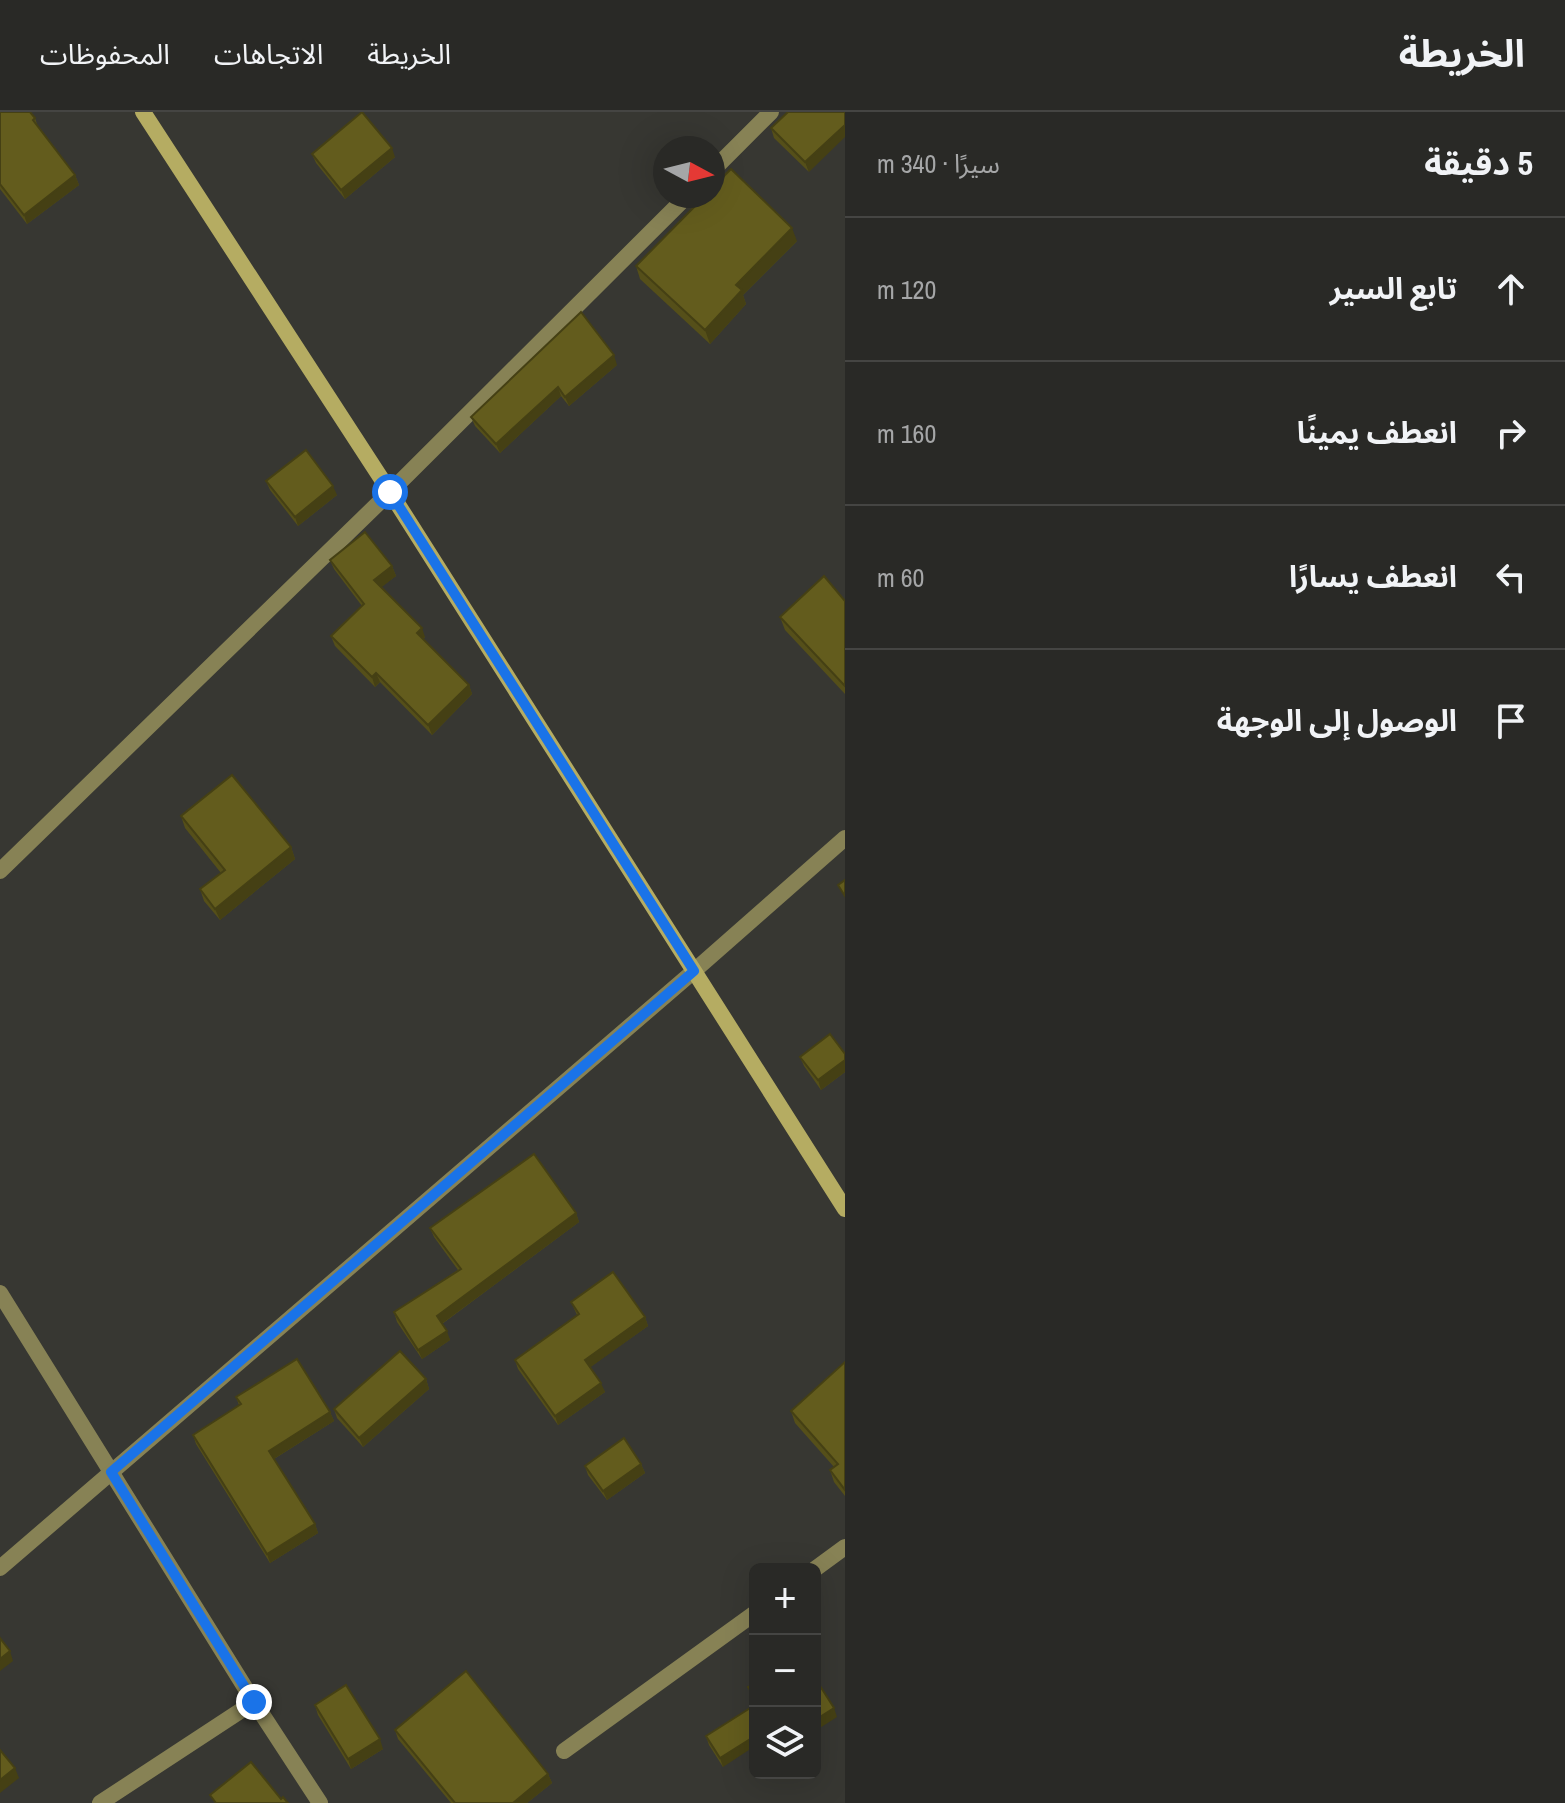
<!DOCTYPE html>
<html lang="ar">
<meta charset="utf-8">
<style>
:root{--surface:#292926;--page:#31312e;--text:#f1f3f6;--muted:#a5a6a7;--line:#454543}
body{margin:0;font-family:"Archivo Narrow","Noto Sans Arabic",sans-serif;background:var(--page);color:var(--text);direction:rtl}
.controls{position:absolute;right:24px;bottom:24px;display:grid;overflow:hidden;border-radius:12px;box-shadow:0 8px 32px #0002}
.controls button{width:72px;height:72px;display:grid;place-items:center;padding:0;border:0;border-bottom:2px solid var(--line);background:var(--surface);color:var(--text);font:40px sans-serif}
.compass{position:absolute;left:653px;top:24px;width:72px;height:72px;border-radius:50%;background:var(--surface);box-shadow:0 8px 32px #0002;rotate:97deg}
.stop{position:absolute;width:24px;height:24px;margin:-18px;border:6px solid #1a73e8;border-radius:50%;background:#fff}
.stop.end{background:#1a73e8;border-color:#fff;box-shadow:0 2px 8px #0008}
.list{margin:0;padding:0;list-style:none}
h2{display:flex;justify-content:space-between;align-items:center;height:104px;margin:0;padding:0 32px;font-size:34px}
h2 small{font-size:26px;font-weight:400;color:var(--muted)}
.list li{display:grid;grid-template-columns:52px 1fr auto;gap:24px;align-items:center;box-sizing:border-box;height:144px;padding:0 32px;border-top:2px solid var(--line)}
.list b{display:block;font-size:30px;white-space:nowrap}
.list em{font-size:26px;font-style:normal;color:var(--muted)}
.icon{flex:none;width:44px;height:44px;fill:none;stroke:currentColor;stroke-width:2;stroke-linecap:round;stroke-linejoin:round}
.map{position:relative;flex:none;width:845px;height:1691px;overflow:hidden;direction:ltr}
header{display:flex;align-items:center;gap:48px;box-sizing:border-box;height:112px;padding:0 40px;background:var(--surface);border-bottom:2px solid var(--line)}
header strong{font-size:38px}
nav{display:flex;gap:44px;margin-inline-start:auto;font-size:28px}
main{display:flex}
aside{flex:1;background:var(--surface)}
.map>svg:first-child{display:block}
</style>
<header>
<strong>الخريطة</strong>
<nav><a>الخريطة</a><a>الاتجاهات</a><a>المحفوظات</a></nav>
</header>
<main>
<aside>
<h2>5 دقيقة<small>سيرًا · 340 m</small></h2>
<ul class="list">
<li><svg class="icon" aria-label="ahead" viewBox="0 0 24 24"><path d="M12 20V5M6 11l6-6 6 6"/></svg><div><b>تابع السير</b></div><em>120 m</em></li>
<li><svg class="icon" aria-label="right" viewBox="0 0 24 24"><path d="M7 20v-9h11M14 6l5 5-5 5"/></svg><div><b>انعطف يمينًا</b></div><em>160 m</em></li>
<li><svg class="icon" aria-label="left" viewBox="0 0 24 24"><path d="M17 20v-9H6M10 6l-5 5 5 5"/></svg><div><b>انعطف يسارًا</b></div><em>60 m</em></li>
<li><svg class="icon" aria-label="arrive" viewBox="0 0 24 24"><path d="M6 21V4h12l-3 4 3 4H6"/></svg><div><b>الوصول إلى الوجهة</b></div></li>
</ul>
</aside>
<div class="map">
<svg width="845" height="1691" viewBox="0 0 845 1691">
<rect width="100%" height="100%" fill="#373732"/>
<g fill="none" stroke-linecap="round" stroke-linejoin="round">
<g stroke="#878255" stroke-width="16">
<path d="M 713,58 L 771,0"/>
<path d="M 0,759 L 390,380 L 687,84"/>
<path d="M 0,1181 L 254,1590 L 320,1691"/>
<path d="M 0,1456 L 694,859 L 845,726"/>
<path d="M 815,1457 L 845,1435"/>
<path d="M 564,1639 L 755,1501"/>
<path d="M 100,1691 L 254,1590"/>
</g>
<path stroke="#b5ac62" stroke-width="16" d="M 143,0 L 390,380 L 845,1097"/>
</g>
<g fill="#554f19">
<path d="M 0,0 L 35,6 L 38,15 L 75,63 L 79,73 L 27,112 L 0,77 Z"/>
<path d="M 788,0 L 809,60 L 774,26 L 771,16 Z"/>
<path d="M 312,42 L 395,45 L 345,87 L 316,51 Z"/>
<path d="M 797,129 L 743,183 L 746,192 L 710,232 L 640,167 L 636,154 Z"/>
<path d="M 617,253 L 569,294 L 561,284 L 500,341 L 475,314 L 471,305 Z"/>
<path d="M 266,369 L 337,383 L 298,414 L 270,378 Z"/>
<path d="M 330,448 L 392,454 L 396,464 L 381,475 L 425,525 L 423,527 L 469,573 L 472,582 L 432,623 L 380,570 L 375,575 L 335,534 L 331,524 L 362,494 L 334,457 Z"/>
<path d="M 845,489 L 845,582 L 785,518 L 780,505 Z"/>
<path d="M 181,704 L 291,735 L 295,747 L 220,808 L 204,789 L 200,777 L 221,761 L 185,716 Z"/>
<path d="M 845,942 L 845,960 L 821,978 L 804,954 L 800,945 Z"/>
<path d="M 576,1101 L 579,1110 L 442,1212 L 450,1228 L 422,1247 L 397,1210 L 394,1200 L 458,1158 L 434,1125 L 430,1116 Z"/>
<path d="M 571,1190 L 645,1205 L 648,1214 L 590,1255 L 605,1280 L 558,1313 L 518,1257 L 515,1248 L 577,1203 Z"/>
<path d="M 845,1250 L 845,1384 L 834,1370 L 830,1358 L 834,1355 L 795,1311 L 791,1299 Z"/>
<path d="M 426,1267 L 429,1277 L 363,1335 L 337,1306 L 334,1297 Z"/>
<path d="M 236,1285 L 330,1300 L 334,1309 L 274,1347 L 315,1412 L 318,1421 L 270,1451 L 196,1332 L 193,1323 L 239,1293 Z"/>
<path d="M 641,1352 L 645,1361 L 607,1388 L 588,1363 L 585,1354 Z"/>
<path d="M 315,1593 L 383,1637 L 351,1657 L 318,1603 Z"/>
<path d="M 755,1593 L 723,1655 L 709,1633 L 706,1624 Z"/>
<path d="M 395,1618 L 548,1662 L 552,1671 L 527,1691 L 451,1691 L 398,1627 Z"/>
</g>
<g fill="#454014">
<path d="M 845,13 L 845,25 L 809,60 L 805,50 Z"/>
<path d="M 392,36 L 395,45 L 345,87 L 341,78 Z"/>
<path d="M 75,63 L 79,73 L 27,112 L 24,103 Z"/>
<path d="M 792,116 L 797,129 L 743,183 L 746,192 L 710,232 L 705,218 L 736,173 Z"/>
<path d="M 614,243 L 617,253 L 569,294 L 565,285 Z"/>
<path d="M 558,275 L 561,284 L 500,341 L 496,332 Z"/>
<path d="M 333,374 L 337,383 L 298,414 L 295,405 Z"/>
<path d="M 392,454 L 396,464 L 378,478 L 374,468 Z"/>
<path d="M 422,516 L 425,525 L 420,530 L 417,521 Z"/>
<path d="M 376,561 L 380,570 L 375,575 L 372,565 Z"/>
<path d="M 469,573 L 472,582 L 432,623 L 428,613 Z"/>
<path d="M 291,735 L 295,747 L 220,808 L 215,797 Z"/>
<path d="M 845,948 L 845,960 L 821,978 L 818,968 Z"/>
<path d="M 576,1101 L 579,1110 L 440,1213 L 437,1204 Z"/>
<path d="M 645,1205 L 648,1214 L 588,1257 L 585,1248 Z"/>
<path d="M 447,1219 L 450,1228 L 422,1247 L 418,1238 Z"/>
<path d="M 426,1267 L 429,1277 L 363,1335 L 359,1326 Z"/>
<path d="M 601,1271 L 605,1280 L 558,1313 L 555,1304 Z"/>
<path d="M 330,1300 L 334,1309 L 272,1348 L 269,1339 Z"/>
<path d="M 641,1352 L 645,1361 L 607,1388 L 603,1379 Z"/>
<path d="M 315,1412 L 318,1421 L 270,1451 L 267,1442 Z"/>
<path d="M 10,1539 L 13,1549 L 0,1559 L 0,1547 Z"/>
<path d="M 834,1596 L 837,1605 L 815,1619 L 815,1608 Z"/>
<path d="M 755,1624 L 755,1634 L 723,1655 L 720,1646 Z"/>
<path d="M 380,1627 L 383,1637 L 351,1657 L 348,1647 Z"/>
<path d="M 15,1656 L 19,1666 L 0,1681 L 0,1668 Z"/>
<path d="M 548,1662 L 552,1671 L 527,1691 L 513,1691 Z"/>
</g>
<g fill="#635c1d" stroke="#454014" stroke-width="2">
<path d="M 0,0 L 30,0 L 35,6 L 33,8 L 75,63 L 24,103 L 0,72 Z"/>
<path d="M 362,0 L 392,36 L 341,78 L 312,42 Z"/>
<path d="M 788,0 L 845,0 L 845,13 L 805,50 L 771,16 Z"/>
<path d="M 731,57 L 792,116 L 736,173 L 742,178 L 705,218 L 636,154 L 705,84 L 713,84 L 713,75 Z"/>
<path d="M 581,200 L 614,243 L 565,285 L 558,275 L 496,332 L 471,305 Z"/>
<path d="M 306,338 L 333,374 L 295,405 L 266,369 Z"/>
<path d="M 365,420 L 392,454 L 374,468 L 422,516 L 417,521 L 469,573 L 428,613 L 376,561 L 372,565 L 331,524 L 364,492 L 330,448 Z"/>
<path d="M 824,464 L 845,489 L 845,574 L 780,505 Z"/>
<path d="M 232,663 L 291,735 L 215,797 L 200,777 L 225,758 L 181,704 Z"/>
<path d="M 845,768 L 845,784 L 838,773 Z"/>
<path d="M 830,922 L 845,942 L 845,948 L 818,968 L 800,945 Z"/>
<path d="M 534,1042 L 576,1101 L 437,1204 L 447,1219 L 418,1238 L 394,1200 L 461,1157 L 430,1116 Z"/>
<path d="M 613,1160 L 645,1205 L 585,1248 L 601,1271 L 555,1304 L 515,1248 L 579,1202 L 571,1190 Z"/>
<path d="M 400,1239 L 426,1267 L 359,1326 L 334,1297 Z"/>
<path d="M 297,1247 L 330,1300 L 269,1339 L 315,1412 L 267,1442 L 193,1323 L 241,1292 L 236,1285 Z"/>
<path d="M 845,1250 L 845,1378 L 830,1358 L 838,1352 L 791,1299 Z"/>
<path d="M 624,1326 L 641,1352 L 603,1379 L 585,1354 Z"/>
<path d="M 0,1526 L 10,1539 L 0,1547 Z"/>
<path d="M 466,1559 L 548,1662 L 513,1691 L 455,1691 L 395,1618 Z"/>
<path d="M 815,1566 L 834,1596 L 815,1608 Z"/>
<path d="M 755,1571 L 755,1585 L 748,1575 Z"/>
<path d="M 346,1573 L 380,1627 L 348,1647 L 315,1593 Z"/>
<path d="M 755,1593 L 755,1624 L 720,1646 L 706,1624 Z"/>
<path d="M 0,1638 L 15,1656 L 0,1668 Z"/>
<path d="M 251,1650 L 281,1687 L 283,1685 L 288,1691 L 216,1691 L 210,1683 Z"/>
</g>
<g fill="none" stroke-linecap="round" stroke-linejoin="round">
<path stroke="#1a73e8" stroke-width="10" d="M 254,1590 L 111,1360 L 694,859 L 390,380"/>
</g>
</svg>
<div class="controls">
<button>+</button>
<button>−</button>
<button><svg class="icon" aria-label="layers" viewBox="0 0 24 24"><path d="M12 4l9 5-9 5-9-5zM3 14l9 5 9-5"/></svg></button>
</div>
<svg class="compass" viewBox="-18 -18 36 36"><path d="M0-13l5 13h-10z" fill="#e53935"/><path d="M0 13l5-13h-10z" fill="#a5a6a7"/></svg>
<div class="stop" style="left:390px;top:380px"></div>
<div class="stop end" style="left:254px;top:1590px"></div>
</div>
</main>
